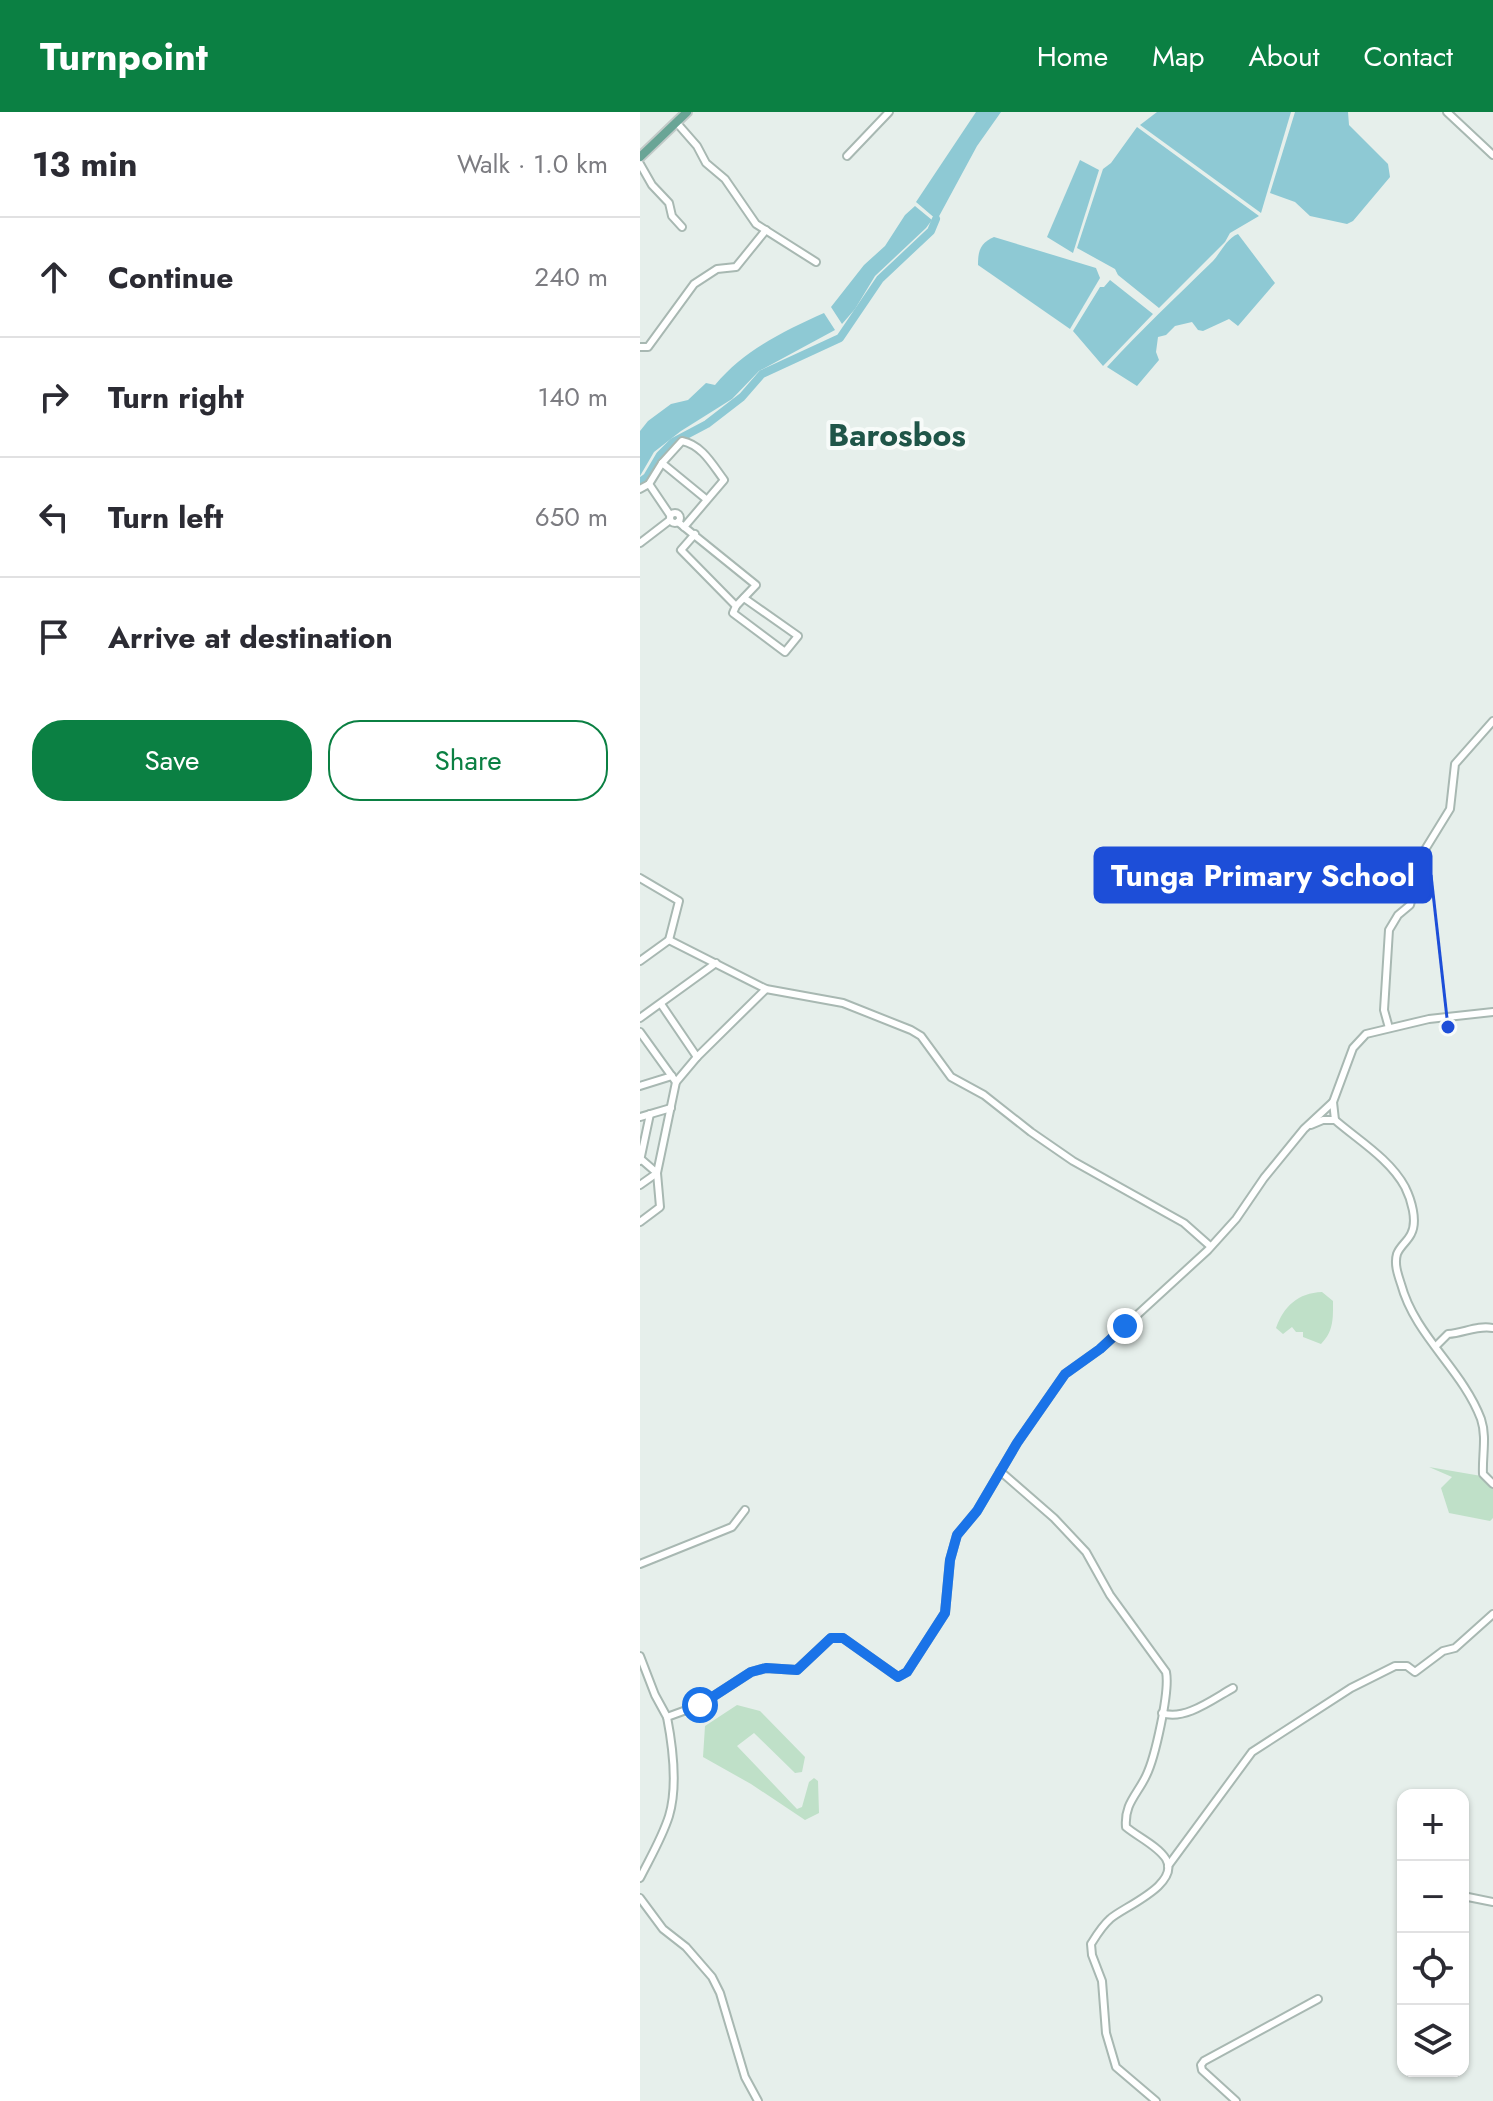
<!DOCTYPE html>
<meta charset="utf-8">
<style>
:root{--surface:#fff;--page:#f7f7f7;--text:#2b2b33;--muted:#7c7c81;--line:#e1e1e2;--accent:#0b8043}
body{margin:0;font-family:Jost,sans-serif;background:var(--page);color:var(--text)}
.controls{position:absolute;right:24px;bottom:24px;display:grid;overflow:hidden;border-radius:16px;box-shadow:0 2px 6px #0004}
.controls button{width:72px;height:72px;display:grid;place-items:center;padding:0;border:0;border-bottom:2px solid var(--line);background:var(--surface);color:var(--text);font:40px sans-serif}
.stop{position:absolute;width:24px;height:24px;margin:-18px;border:6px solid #1a73e8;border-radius:50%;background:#fff}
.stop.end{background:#1a73e8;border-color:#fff;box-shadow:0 2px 8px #0008}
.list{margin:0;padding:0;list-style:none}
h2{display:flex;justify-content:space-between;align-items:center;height:104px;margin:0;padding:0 32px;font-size:34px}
h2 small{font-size:26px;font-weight:400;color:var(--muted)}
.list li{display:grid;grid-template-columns:52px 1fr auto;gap:24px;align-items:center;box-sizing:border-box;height:120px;padding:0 32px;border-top:2px solid var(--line)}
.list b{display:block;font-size:30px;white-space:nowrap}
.list em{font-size:26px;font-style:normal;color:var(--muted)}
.actions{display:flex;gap:16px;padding:24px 32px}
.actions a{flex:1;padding:18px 0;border:2px solid var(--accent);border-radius:32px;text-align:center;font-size:28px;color:var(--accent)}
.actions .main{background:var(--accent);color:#fff}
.icon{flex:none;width:44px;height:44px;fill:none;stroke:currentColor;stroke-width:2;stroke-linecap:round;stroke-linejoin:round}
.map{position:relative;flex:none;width:853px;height:1989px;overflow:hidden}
header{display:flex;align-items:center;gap:48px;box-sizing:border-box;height:112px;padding:0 40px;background:var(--accent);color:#fff}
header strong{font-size:38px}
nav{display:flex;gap:44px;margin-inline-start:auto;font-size:28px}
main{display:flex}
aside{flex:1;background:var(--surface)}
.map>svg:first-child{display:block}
</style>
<header>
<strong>Turnpoint</strong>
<nav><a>Home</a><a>Map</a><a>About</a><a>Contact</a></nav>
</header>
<main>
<aside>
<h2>13 min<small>Walk · 1.0 km</small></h2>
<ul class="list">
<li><svg class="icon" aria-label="ahead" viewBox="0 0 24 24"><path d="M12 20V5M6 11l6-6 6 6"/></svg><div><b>Continue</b></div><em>240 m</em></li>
<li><svg class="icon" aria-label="right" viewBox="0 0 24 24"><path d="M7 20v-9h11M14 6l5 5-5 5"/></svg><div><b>Turn right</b></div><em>140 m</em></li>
<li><svg class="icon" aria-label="left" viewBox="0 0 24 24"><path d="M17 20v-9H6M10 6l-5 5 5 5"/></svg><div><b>Turn left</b></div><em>650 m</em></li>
<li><svg class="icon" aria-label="arrive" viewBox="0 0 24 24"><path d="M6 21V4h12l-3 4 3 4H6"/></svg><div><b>Arrive at destination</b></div></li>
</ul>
<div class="actions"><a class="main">Save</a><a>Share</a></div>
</aside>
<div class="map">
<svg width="853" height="1989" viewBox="0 0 853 1989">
<rect width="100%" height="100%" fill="#e6efeb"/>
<g fill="#bfe0c8">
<path d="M 682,1180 L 693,1189 C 693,1206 694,1219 681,1232 L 663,1225 L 663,1220 L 656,1220 L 652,1215 L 643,1222 L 636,1216 C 644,1194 658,1181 682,1180 Z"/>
<path d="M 789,1355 L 853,1366 L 853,1406 L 850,1409 L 809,1401 L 801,1376 L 812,1365 Z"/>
<path d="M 97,1593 L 120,1599 L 165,1645 L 162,1660 L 155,1661 L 114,1621 L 97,1634 L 157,1697 L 162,1695 L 169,1670 L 174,1666 L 178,1669 L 179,1701 L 165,1708 L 111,1672 L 63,1645 L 65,1614 Z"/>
</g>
<g fill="#8ec9d4">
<path d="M 336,0 L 361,0 L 337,34 L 297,108 L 276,90 Z"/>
<path d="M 517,0 L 651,0 L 621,101 L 500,13 Z"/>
<path d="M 655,0 L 708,0 L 709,13 L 748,52 L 750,65 L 713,109 L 707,112 L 670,104 L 655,90 L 630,81 Z"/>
<path d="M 497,15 L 619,104 L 590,121 L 585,130 L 519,196 L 478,163 L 475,157 L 437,136 L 463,57 L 471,51 Z"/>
<path d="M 440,48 L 459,58 L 433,141 L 407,125 Z"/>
<path d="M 275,94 L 292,108 L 286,116 L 235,164 L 215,197 L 202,212 L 191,195 L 224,153 L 245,134 L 265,103 Z"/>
<path d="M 598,122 L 635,171 L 598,214 L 589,207 L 563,219 L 558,218 L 552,210 L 535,214 L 526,223 L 518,225 L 516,240 L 519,248 L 497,274 L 467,255 C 501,218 537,184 573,149 C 581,140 587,126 598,122 Z"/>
<path d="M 354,125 L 456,156 L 460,166 L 430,217 L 338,153 C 338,139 340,131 354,125 Z"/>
<path d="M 470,168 L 513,202 L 463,254 L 433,219 L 460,175 L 464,175 Z"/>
<path d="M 184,201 L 195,218 L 119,259 L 92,287 L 41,319 L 14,340 L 0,364 L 0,319 L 8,309 L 31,292 L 48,288 L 66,271 L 75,273 C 104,238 144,219 184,201 Z"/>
</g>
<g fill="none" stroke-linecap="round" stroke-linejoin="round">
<path stroke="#8ec9d4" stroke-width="8" d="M 0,370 L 7,365 L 20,343 L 33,330 L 67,312 L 102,285 L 122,262 L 200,226 L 240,167 L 291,119 L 296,107"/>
<defs>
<g id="minor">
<path d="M 807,0 L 853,43"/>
<path d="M 36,10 L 57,34 L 66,51 L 85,67 L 116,112 L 176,150"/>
<path d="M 207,44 L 249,0"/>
<path d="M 0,52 L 12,73 L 29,91 L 32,104 L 42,115"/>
<path d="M 0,235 L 8,235 L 54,172 L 77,157 L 96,155 L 126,118"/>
<path d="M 22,351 L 42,329 C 62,333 72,352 84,368 L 44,415"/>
<path d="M 9,372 L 30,403"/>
<path d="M 0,377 L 9,372 L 22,351 L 66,387"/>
<circle cx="35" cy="406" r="5"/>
<path d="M 38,410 L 116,473 L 96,494 L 41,438 L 55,422"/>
<path d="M 0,431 L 30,408"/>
<path d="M 96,494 L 93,501 L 145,540 L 158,524 L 104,486"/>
<path d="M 0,766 L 39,789 L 29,828"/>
<path d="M 0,849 L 29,828 L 126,877 L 203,891 L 271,918 L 281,924 L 311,965 L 344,983 L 391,1020 L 433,1049 L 544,1111 L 570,1134"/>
<path d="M 21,892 L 57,945 L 126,877"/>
<path d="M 853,900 L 789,907 L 726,922 L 713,936 L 693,990 L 695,1008 C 718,1028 750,1047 765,1075 C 771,1087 778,1109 771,1122 C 767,1130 760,1134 757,1142 C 754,1152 758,1163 761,1172 C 775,1224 822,1257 841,1307 C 847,1325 842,1344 843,1362 L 853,1372"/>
<path d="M 0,906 L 76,851"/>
<path d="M 749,916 L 744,898 L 749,818 L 758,803 L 770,793 L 786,736 L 810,697 L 815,652 L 853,609"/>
<path d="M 0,920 L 36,970"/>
<path d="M 0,974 L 32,964"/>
<path d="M 0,1005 L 31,996"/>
<path d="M 671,1013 L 683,1008 L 695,1008"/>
<path d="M 0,1049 L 10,1002"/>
<path d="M 0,1073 L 17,1061 L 36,970 L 57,945"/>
<path d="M 0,1110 L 20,1095 L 17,1061 L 2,1048"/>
<path d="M 796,1234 L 808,1222 C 824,1221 837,1213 853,1216"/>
<path d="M 360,1359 L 414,1406 L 446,1440 L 470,1483 L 526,1560 C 530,1579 515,1646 506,1664 C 497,1683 484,1692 486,1715 C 498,1725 518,1734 526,1747 C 541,1773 481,1796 470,1807 C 462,1814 456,1824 451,1832 L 452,1843 L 462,1869 L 466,1921 L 476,1955 L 516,1989"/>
<path d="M 0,1452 L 92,1415 L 105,1398"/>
<path d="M 0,1544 L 15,1583 L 27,1605"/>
<path d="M 522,1601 C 545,1609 573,1587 593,1576"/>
<path d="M 528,1754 L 612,1640 L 711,1576 L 755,1554 L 767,1554 L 775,1560 L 803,1539 L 815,1536 L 853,1502"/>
<path d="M 0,1766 C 10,1746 22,1726 29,1704 C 38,1674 33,1636 27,1605 L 60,1593 L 111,1560 L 126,1556 L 157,1558 L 191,1526 L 203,1526 L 258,1565 L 267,1560 L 305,1501 L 310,1448 L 317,1423 L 337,1399 L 377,1331 L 425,1262 L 460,1237 L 568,1138 L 596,1107 L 624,1066 L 664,1017 L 693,990"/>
<path d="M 823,1784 L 853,1790"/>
<path d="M 0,1786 L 23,1817 L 46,1835 L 72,1865 L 80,1881 L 105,1965 L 118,1989"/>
<path d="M 596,1989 L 562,1958 L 561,1953 L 564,1949 L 678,1887"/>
</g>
<path id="major" d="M 0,45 L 47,0"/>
</defs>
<use href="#minor" stroke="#a8b8b2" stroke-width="10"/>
<use href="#major" stroke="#c2cac8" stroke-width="12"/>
<use href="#minor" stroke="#fff" stroke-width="6"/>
<use href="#major" stroke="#6aa596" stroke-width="8"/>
</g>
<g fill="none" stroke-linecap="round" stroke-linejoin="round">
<path stroke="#1a73e8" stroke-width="10" d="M 60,1593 L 111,1560 L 126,1556 L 157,1558 L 191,1526 L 203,1526 L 258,1565 L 267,1560 L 305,1501 L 310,1448 L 317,1423 L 337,1399 L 377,1331 L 425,1262 L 460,1237 L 485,1214"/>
</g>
<g text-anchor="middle" stroke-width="8" stroke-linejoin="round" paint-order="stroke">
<g font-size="32" font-weight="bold" fill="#1f5548" stroke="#f7fbf9">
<text x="257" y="334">Barosbos</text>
</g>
</g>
<path fill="none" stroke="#1d4ed8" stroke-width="3" d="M808 915L791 763"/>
<circle fill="#1d4ed8" stroke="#f7fbf9" stroke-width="3" cx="808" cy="915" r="8"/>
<rect fill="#1d4ed8" stroke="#1d4ed8" stroke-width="3" x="455" y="736" width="336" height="54" rx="8"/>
<g font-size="30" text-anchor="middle" font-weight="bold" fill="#fff">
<text x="623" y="774">Tunga Primary School</text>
</g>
</svg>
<div class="controls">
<button>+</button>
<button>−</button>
<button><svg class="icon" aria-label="locate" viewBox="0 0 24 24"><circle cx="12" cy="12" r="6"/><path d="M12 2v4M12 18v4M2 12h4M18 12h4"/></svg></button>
<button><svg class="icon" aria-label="layers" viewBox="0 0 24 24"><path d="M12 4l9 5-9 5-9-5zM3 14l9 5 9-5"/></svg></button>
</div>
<div class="stop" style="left:60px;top:1593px"></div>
<div class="stop end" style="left:485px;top:1214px"></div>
</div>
</main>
